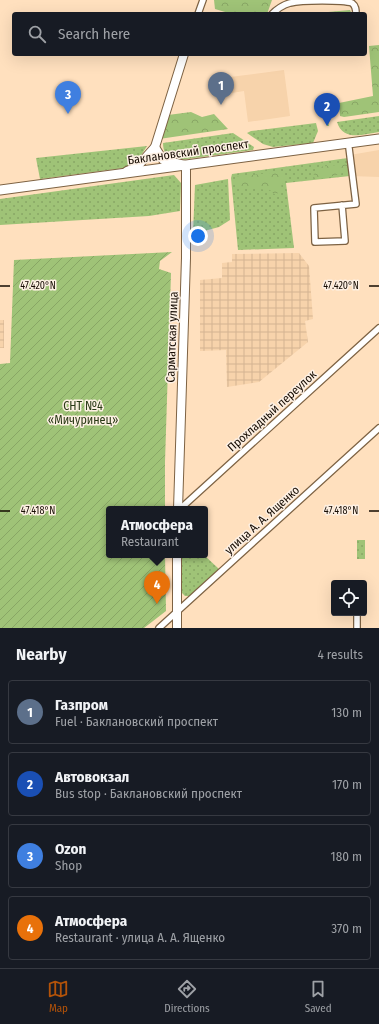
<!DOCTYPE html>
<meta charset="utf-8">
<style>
:root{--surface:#171b24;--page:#242831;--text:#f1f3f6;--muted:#9ea1a6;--line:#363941;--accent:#b45309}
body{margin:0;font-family:"Fira Sans Condensed",sans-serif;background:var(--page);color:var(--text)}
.controls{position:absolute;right:12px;bottom:12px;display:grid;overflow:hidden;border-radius:4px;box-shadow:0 4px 16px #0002}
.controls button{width:36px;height:36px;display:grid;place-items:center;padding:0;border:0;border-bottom:1px solid var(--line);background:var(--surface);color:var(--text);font:20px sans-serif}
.you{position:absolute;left:198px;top:236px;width:14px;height:14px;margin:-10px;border:3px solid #fff;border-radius:50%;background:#1a73e8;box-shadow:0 0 0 6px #1a73e833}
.badge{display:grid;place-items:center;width:26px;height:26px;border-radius:50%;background:var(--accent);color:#fff;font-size:13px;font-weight:700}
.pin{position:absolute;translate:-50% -33px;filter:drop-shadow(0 1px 2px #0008)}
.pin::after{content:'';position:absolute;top:21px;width:14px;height:12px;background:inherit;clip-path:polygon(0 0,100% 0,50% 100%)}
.popup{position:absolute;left:106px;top:506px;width:102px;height:52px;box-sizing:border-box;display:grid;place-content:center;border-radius:4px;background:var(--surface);filter:drop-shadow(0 1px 3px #0005);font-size:13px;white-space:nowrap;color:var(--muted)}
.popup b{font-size:15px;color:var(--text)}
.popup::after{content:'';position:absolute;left:50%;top:100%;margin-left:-8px;border:8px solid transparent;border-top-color:var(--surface)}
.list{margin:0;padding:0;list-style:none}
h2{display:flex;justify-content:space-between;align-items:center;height:52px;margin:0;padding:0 16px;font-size:17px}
h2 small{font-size:13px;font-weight:400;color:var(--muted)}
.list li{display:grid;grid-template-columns:26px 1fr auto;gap:12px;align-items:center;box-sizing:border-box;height:64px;margin:0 8px 8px;padding:0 8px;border:1px solid var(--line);border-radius:4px}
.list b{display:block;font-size:15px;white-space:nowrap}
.list p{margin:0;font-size:13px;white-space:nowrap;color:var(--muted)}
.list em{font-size:13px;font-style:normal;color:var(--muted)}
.icon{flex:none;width:22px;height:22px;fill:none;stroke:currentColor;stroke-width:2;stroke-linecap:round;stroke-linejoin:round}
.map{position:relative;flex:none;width:379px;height:628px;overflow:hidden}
.search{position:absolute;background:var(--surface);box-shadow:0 4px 16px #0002;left:12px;right:12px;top:12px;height:44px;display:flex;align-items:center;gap:10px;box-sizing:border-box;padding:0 14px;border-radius:4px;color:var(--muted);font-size:15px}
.sheet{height:340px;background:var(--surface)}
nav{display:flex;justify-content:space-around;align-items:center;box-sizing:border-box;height:56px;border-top:1px solid var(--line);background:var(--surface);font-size:11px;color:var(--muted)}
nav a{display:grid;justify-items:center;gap:2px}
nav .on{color:var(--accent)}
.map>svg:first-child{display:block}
</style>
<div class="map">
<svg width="379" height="628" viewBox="0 0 379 628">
<defs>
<pattern id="industrial-grid" width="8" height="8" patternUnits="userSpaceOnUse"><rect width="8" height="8" fill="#f7d3ab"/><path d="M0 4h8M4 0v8" fill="none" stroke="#d3b492"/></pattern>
<pattern id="grass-dots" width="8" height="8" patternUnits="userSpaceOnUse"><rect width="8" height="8" fill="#9fc377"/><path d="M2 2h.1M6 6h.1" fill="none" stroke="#88a665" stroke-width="1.8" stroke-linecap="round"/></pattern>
<pattern id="forest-crowns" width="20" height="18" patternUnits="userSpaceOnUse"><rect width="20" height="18" fill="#9fc377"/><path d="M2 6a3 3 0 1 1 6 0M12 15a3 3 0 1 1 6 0" fill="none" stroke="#88a665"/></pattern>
<pattern id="garden-furrows" width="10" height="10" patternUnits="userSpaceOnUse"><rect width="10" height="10" fill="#9fc377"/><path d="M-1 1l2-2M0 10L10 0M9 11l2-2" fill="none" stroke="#88a665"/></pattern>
</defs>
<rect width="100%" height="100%" fill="#ffe0be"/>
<g fill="#f7d3ab">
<path d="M 284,70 L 290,116 L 248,122 L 244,91 L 232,93 L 230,77 Z"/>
<path d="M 379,150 L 379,177 L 350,176 L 350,155 Z"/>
</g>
<g fill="url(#industrial-grid)">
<path d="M 299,253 L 309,266 L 313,319 L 305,321 L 308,342 L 259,382 L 227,387 L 226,350 L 200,351 L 200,280 L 222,278 L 222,263 L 232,262 L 232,254 Z"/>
<rect x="0" y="320" width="4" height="28"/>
</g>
<g fill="url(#grass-dots)">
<path d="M 324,108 L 327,108 L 329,126 L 327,126 Z"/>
<path d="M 379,116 L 379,132 C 364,134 343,142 337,122 Z"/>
<path d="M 316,123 L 318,131 L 313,143 L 273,147 L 263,144 L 247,133 L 251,131 Z"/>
<path d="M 233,133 L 254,147 L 253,150 L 172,161 C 166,156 163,151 163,143 Z"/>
<path d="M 147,146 L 137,162 L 124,168 L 40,179 L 36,158 Z"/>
<path d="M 348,158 L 350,176 L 286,183 L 294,248 L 238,250 L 231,178 L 232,174 Z"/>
<path d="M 174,175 L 181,183 L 180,211 L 149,216 L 0,225 L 0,199 Z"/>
<path d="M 228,179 L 230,220 L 219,227 L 193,234 L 195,185 Z"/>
<rect x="357" y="540" width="8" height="19"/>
<path d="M 181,555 L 204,555 L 219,569 L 191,596 L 185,596 L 180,591 Z"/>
</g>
<g fill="url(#forest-crowns)">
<path d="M 214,0 L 272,0 L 267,14 L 232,14 L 215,9 Z"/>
<path d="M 350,10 L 351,12 L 348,14 L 306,14 Z"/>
<path d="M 379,45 L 379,112 L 344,117 L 340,116 L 339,103 L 373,96 L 369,46 Z"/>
<path d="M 191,112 L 202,117 L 214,114 L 228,129 L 159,139 L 168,115 Z"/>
<path d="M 347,164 L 349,166 L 350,172 C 335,173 331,179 316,179 L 313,176 L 318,167 Z"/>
<path d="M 280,172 L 284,173 L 285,176 L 279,193 L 274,194 L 270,190 L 236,187 L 236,177 L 241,176 Z"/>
</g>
<path fill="url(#garden-furrows)" d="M 172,252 L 160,261 L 159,269 L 171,273 L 165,462 L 165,509 L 109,509 L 109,555 L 165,555 L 166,611 L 144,628 L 0,628 L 0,364 L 10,363 L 14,260 Z"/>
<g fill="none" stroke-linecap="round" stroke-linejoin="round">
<defs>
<g id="street">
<path d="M 198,14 L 203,0"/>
<path d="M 272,14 C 277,9 283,5 290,3 C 302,0 343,0 352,3 C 356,6 356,10 356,14"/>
<path d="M 342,205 L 345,241 L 315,242 L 314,208 L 356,204 L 349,148"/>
<path d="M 180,509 L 379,328"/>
<path d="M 357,616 L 357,628"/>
<path d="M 159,628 L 379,428"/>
</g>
<g id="secondary">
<path d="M 155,147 L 163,160 L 185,165 L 186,170 L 186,258 L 178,509"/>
<path d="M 127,171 L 137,167 L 155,147 L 184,54"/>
<path d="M 177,628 L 177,555"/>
</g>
<path id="primary" d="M 0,190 L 379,139"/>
</defs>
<use href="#street" stroke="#7d6243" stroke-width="8"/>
<use href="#secondary" stroke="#7d6243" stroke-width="10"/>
<use href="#primary" stroke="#7d6243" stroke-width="11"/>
<use href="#street" stroke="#fff" stroke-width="5.5"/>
<use href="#secondary" stroke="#fff" stroke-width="8"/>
<use href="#primary" stroke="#fff" stroke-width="9"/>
</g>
<path fill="none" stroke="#150b02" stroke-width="1.5" d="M 0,286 L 10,286M 369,286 L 379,286M 0,511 L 10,511M 369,511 L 379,511"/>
<g text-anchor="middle" stroke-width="3" stroke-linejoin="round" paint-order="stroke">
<g font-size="12" fill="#150b02" stroke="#fdf0e3">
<text transform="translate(188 152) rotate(-8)" y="4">Баклановский проспект</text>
<text transform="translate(172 337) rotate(-88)" y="4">Сарматская улица</text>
<text transform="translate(272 411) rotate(-42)" y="4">Прохладный переулок</text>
<text transform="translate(262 520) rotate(-42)" y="4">улица А. А. Ященко</text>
</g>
<g font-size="12" fill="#293915" stroke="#fdf0e3">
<text x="83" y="410">СНТ №4<tspan x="83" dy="14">«Мичуринец»</tspan></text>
</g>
</g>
<g font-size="10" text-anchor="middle" fill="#150b02" stroke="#fdf0e3" stroke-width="3" stroke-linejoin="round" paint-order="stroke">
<text x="38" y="289">47.420°N</text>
<text x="341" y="289">47.420°N</text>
<text x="38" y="514">47.418°N</text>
<text x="341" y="514">47.418°N</text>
</g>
</svg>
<div class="controls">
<button><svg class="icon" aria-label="locate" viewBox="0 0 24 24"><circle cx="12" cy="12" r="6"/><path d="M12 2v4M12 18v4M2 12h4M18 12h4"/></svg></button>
</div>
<div class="you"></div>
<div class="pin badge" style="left:221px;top:105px;background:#5c6f8a">1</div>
<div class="pin badge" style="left:327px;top:126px;background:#1a4fb4">2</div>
<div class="pin badge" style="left:68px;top:114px;background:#3f7fe0">3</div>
<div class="pin badge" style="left:157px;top:604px;background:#e8710a">4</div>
<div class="popup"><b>Атмосфера</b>Restaurant</div>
<div class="search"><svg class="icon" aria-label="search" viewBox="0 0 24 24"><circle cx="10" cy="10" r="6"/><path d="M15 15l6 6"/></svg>Search here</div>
</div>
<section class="sheet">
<h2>Nearby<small>4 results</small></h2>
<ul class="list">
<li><span class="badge" style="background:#5c6f8a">1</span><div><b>Газпром</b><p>Fuel · Баклановский проспект</p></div><em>130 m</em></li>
<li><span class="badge" style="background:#1a4fb4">2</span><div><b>Автовокзал</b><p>Bus stop · Баклановский проспект</p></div><em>170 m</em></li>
<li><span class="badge" style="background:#3f7fe0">3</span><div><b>Ozon</b><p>Shop</p></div><em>180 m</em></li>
<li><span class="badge" style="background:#e8710a">4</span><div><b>Атмосфера</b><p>Restaurant · улица А. А. Ященко</p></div><em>370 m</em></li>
</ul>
</section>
<nav>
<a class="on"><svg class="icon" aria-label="map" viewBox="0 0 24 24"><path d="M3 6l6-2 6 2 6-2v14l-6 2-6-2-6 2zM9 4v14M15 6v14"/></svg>Map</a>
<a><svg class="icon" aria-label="directions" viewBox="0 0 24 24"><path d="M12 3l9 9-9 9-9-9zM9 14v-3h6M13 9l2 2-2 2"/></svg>Directions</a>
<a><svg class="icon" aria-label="saved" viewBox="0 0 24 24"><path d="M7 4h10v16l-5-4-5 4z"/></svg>Saved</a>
</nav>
